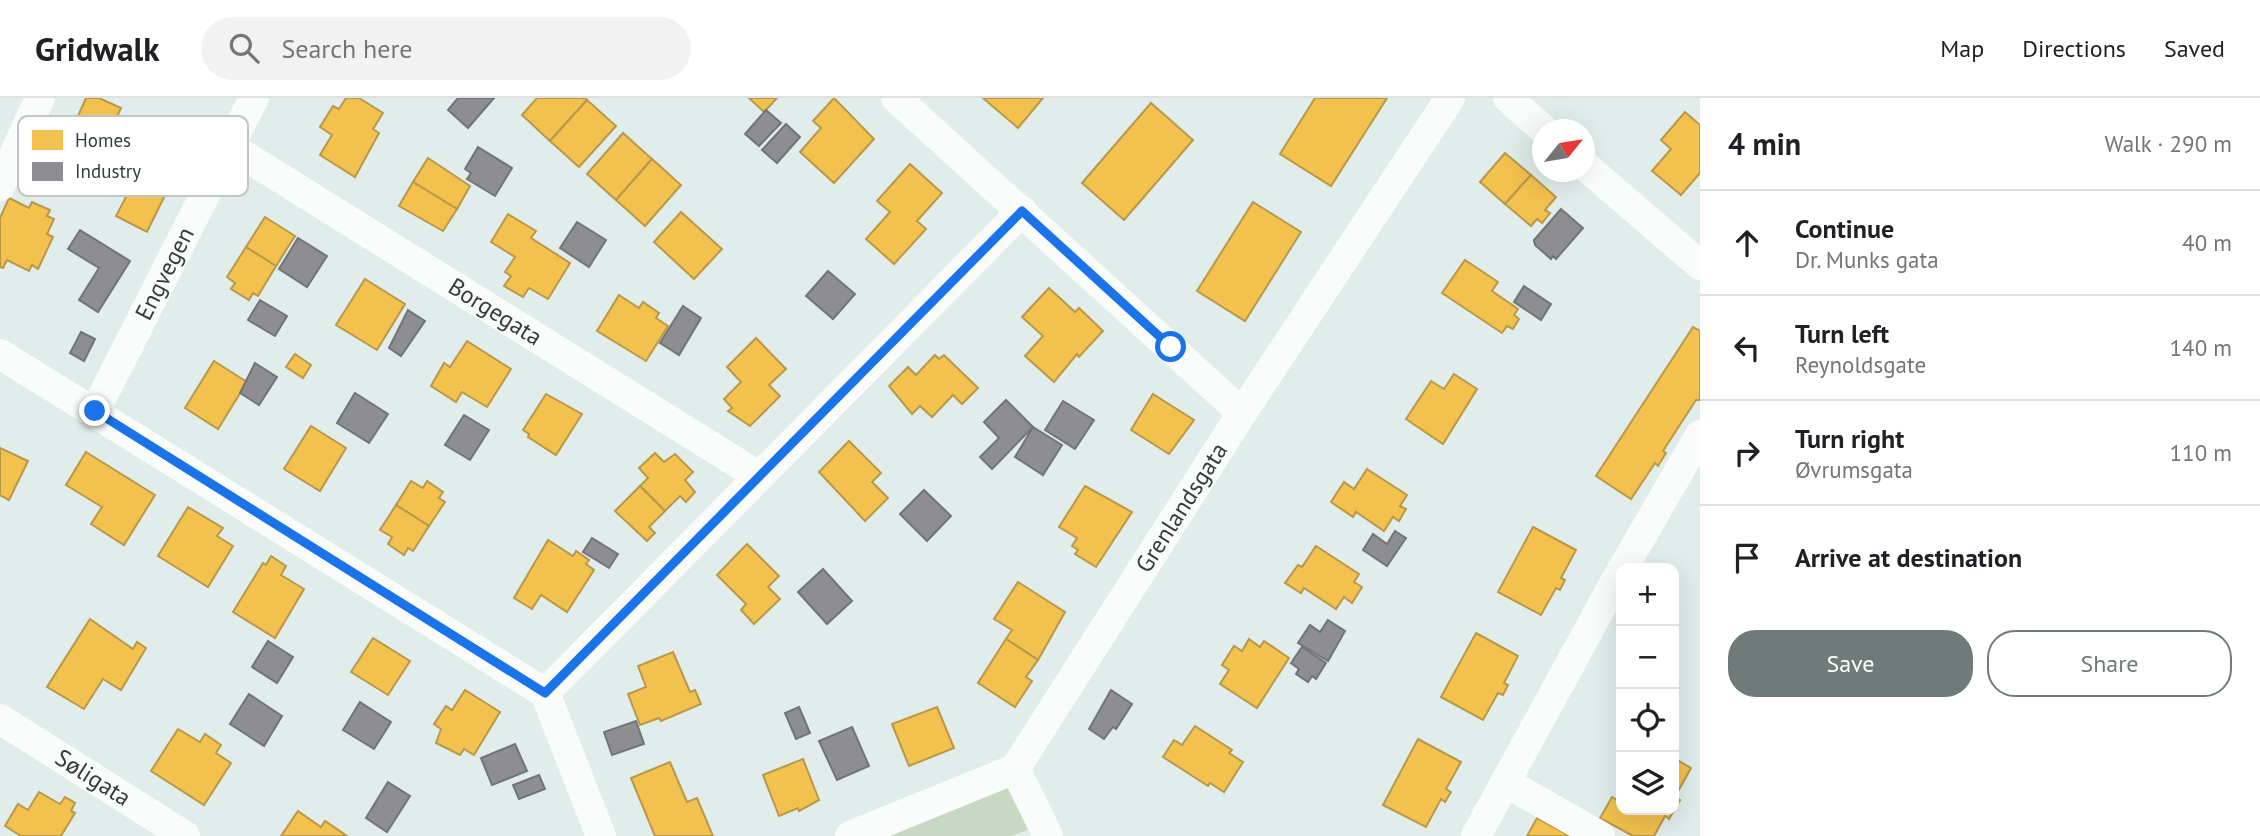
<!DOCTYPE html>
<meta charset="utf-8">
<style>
:root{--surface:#fff;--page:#f2f2f2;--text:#202124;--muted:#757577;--line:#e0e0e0;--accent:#707b79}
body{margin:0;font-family:"PT Sans",sans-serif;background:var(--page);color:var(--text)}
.controls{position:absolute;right:21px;bottom:21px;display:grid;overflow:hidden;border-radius:14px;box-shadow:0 7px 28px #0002}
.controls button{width:63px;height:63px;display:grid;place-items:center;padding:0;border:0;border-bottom:2px solid var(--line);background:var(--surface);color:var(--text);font:35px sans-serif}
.compass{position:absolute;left:1532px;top:21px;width:63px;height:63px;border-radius:50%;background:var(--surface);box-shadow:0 7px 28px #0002;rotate:60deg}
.stop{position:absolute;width:21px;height:21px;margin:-16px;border:5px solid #1a73e8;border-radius:50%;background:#fff}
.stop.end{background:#1a73e8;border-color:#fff;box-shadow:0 2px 7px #0008}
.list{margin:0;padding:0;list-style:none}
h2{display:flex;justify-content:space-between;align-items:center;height:91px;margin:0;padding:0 28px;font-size:30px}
h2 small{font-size:23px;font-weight:400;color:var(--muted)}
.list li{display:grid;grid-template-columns:46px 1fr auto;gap:21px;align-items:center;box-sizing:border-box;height:105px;padding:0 28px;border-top:2px solid var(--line)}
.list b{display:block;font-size:26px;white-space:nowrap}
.list p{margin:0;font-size:23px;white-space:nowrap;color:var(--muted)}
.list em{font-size:23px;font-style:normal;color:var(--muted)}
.actions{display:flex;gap:14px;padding:21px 28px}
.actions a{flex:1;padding:16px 0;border:2px solid var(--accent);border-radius:28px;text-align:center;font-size:24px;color:var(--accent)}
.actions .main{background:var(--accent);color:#fff}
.icon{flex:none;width:38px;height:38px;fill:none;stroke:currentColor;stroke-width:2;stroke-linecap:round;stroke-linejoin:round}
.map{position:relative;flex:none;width:1700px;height:738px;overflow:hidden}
header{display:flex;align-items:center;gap:42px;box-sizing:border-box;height:98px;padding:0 35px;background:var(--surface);border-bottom:2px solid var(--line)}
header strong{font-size:33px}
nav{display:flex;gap:38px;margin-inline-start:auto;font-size:24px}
.search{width:490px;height:63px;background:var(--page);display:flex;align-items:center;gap:18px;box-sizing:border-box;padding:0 24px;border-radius:38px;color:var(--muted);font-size:26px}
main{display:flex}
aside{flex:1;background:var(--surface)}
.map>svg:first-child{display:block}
</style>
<header>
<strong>Gridwalk</strong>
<div class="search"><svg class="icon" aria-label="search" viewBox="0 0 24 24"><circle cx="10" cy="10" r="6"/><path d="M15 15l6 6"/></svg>Search here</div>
<nav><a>Map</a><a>Directions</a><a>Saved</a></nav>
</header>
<main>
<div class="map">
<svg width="1700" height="738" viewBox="0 0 1700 738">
<rect width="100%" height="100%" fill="#e0edeb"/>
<path fill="#c7d8c3" d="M 1015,671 L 1041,727 L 1011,738 L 850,738 Z"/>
<g fill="#f2c14e" stroke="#b99949" stroke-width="2">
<path d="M 86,0 L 99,0 L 121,10 L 113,27 L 120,30 L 115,41 L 108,38 L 102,51 L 70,36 Z"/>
<path d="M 346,0 L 359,0 L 383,15 L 373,31 L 379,35 L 355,79 L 320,57 L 332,37 L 320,29 L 333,8 L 339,11 Z"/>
<path d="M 537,0 L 585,0 L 587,2 L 550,43 L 522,17 Z"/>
<path d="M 749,0 L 777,0 L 764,14 Z"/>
<path d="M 834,0 L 874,41 L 834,85 L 800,54 L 821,30 L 813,23 Z"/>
<path d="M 983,0 L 1043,0 L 1018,30 Z"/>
<path d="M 1315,0 L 1387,0 L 1331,88 L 1280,56 Z"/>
<path d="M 587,2 L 616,28 L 579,69 L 550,43 Z"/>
<path d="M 1151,5 L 1193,42 L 1124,122 L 1082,85 Z"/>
<path d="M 1685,14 L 1700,27 L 1700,75 L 1681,97 L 1652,73 L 1671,51 L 1661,42 Z"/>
<path d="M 623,35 L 652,61 L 616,102 L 587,76 Z"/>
<path d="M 1505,55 L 1531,77 L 1505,106 L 1480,84 Z"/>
<path d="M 428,60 L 470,88 L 457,111 L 413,84 Z"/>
<path d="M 652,61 L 681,87 L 645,128 L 616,102 Z"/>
<path d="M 910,66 L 942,95 L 917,123 L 926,131 L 894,166 L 866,141 L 890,114 L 877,103 Z"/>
<path d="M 142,68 L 168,81 L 164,91 L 167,93 L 147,134 L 116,118 Z"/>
<path d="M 1531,77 L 1556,99 L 1545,112 L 1550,115 L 1542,125 L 1537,121 L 1531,128 L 1505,106 Z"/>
<path d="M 413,84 L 457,111 L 443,133 L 399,108 Z"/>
<path d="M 9,100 L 29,110 L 32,104 L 50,112 L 47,118 L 54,121 L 47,136 L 53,139 L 38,171 L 32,167 L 29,173 L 7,162 L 3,170 L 0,169 L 0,120 Z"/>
<path d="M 1253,104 L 1301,134 L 1245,223 L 1197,193 Z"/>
<path d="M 681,114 L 722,151 L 694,181 L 654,144 Z"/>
<path d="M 508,116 L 536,133 L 531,140 L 570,165 L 548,201 L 529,190 L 523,199 L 504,188 L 511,178 L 505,174 L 515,159 L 491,144 Z"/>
<path d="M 265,119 L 295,138 L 276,168 L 246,149 Z"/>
<path d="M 246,149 L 276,168 L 258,198 L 253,195 L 249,202 L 231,191 L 235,185 L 227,179 Z"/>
<path d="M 1465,162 L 1498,184 L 1492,193 L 1518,211 L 1514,217 L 1519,221 L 1513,231 L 1507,228 L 1502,235 L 1442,195 Z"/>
<path d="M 365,181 L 405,206 L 377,252 L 336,227 Z"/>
<path d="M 1049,190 L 1075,214 L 1079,210 L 1103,233 L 1079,259 L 1077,256 L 1054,284 L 1025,258 L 1043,238 L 1022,219 Z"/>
<path d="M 619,197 L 639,210 L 643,204 L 659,215 L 656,220 L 668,228 L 646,263 L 597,233 Z"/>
<path d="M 1693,229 L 1700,233 L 1700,302 L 1696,302 L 1663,353 L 1666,355 L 1658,368 L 1655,365 L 1631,401 L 1596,378 Z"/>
<path d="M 756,240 L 786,271 L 769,287 L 780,298 L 750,328 L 728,313 L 732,310 L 724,301 L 741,284 L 727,269 Z"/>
<path d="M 467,243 L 511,271 L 487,309 L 462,294 L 456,304 L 431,288 L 444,265 L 450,269 Z"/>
<path d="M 295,256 L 311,267 L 303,280 L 286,269 Z"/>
<path d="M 935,257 L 939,261 L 944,257 L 978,290 L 962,306 L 953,297 L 932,319 L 920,308 L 912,316 L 889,288 L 908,269 L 916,277 Z"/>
<path d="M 214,263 L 247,284 L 218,331 L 185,310 Z"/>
<path d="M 1454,276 L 1477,291 L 1443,346 L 1406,321 L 1431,283 L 1444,291 Z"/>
<path d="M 546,296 L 582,316 L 556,357 L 528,339 L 529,336 L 523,332 Z"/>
<path d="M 1153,296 L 1194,322 L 1169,356 L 1131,332 Z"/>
<path d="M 311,328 L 346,350 L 320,393 L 284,371 Z"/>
<path d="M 849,343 L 881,375 L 872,384 L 888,400 L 865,423 L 819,374 Z"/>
<path d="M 0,350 L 28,363 L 9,402 L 0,397 Z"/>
<path d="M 86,354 L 155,397 L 124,447 L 91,426 L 102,409 L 66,387 Z"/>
<path d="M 655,355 L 664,364 L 675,356 L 693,374 L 685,382 L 695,394 L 686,404 L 680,398 L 665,413 L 640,388 L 648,380 L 639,370 Z"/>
<path d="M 1367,371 L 1407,397 L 1400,408 L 1406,411 L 1399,423 L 1393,419 L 1384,433 L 1356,414 L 1353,419 L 1331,404 L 1344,384 L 1354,391 Z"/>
<path d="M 411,383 L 423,390 L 427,383 L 443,394 L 439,400 L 445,404 L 429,428 L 396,407 Z"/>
<path d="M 640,388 L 665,413 L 649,429 L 655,435 L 647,443 L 615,413 Z"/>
<path d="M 1085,388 L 1132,414 L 1096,469 L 1075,456 L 1078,452 L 1072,448 L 1077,440 L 1059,429 Z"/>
<path d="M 396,407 L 429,428 L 413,453 L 408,450 L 404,457 L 388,446 L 392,439 L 380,432 Z"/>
<path d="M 188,409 L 223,430 L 217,438 L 233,448 L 208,489 L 158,458 Z"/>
<path d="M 1533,429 L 1576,452 L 1561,480 L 1565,482 L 1560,492 L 1556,490 L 1541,517 L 1498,494 Z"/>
<path d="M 548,442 L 573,458 L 576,453 L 589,462 L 586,466 L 594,472 L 567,514 L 541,497 L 532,511 L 514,500 Z"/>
<path d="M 747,446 L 779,478 L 768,489 L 780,501 L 754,526 L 741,512 L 746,506 L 717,477 Z"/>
<path d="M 1316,448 L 1359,476 L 1354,484 L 1362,489 L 1352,505 L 1344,499 L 1336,511 L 1304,490 L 1301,495 L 1285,485 L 1298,467 L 1302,469 Z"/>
<path d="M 271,458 L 286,468 L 281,477 L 304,491 L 275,540 L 233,514 L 263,465 L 266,467 Z"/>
<path d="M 1018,484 L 1065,514 L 1038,562 L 1006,541 L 1012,532 L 994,521 Z"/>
<path d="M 90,521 L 133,551 L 137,544 L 146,550 L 121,592 L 103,581 L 84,611 L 47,589 Z"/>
<path d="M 1476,535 L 1518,558 L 1504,585 L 1508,587 L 1503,597 L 1498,595 L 1483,622 L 1441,599 Z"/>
<path d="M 373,540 L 410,563 L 388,597 L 351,574 Z"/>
<path d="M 1006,541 L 1038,562 L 1026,579 L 1032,583 L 1015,609 L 978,585 Z"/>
<path d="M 1249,541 L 1260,549 L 1264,543 L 1289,560 L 1257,610 L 1220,586 L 1229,572 L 1222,567 L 1234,548 L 1242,553 Z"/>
<path d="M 673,554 L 690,594 L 695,592 L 701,606 L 661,623 L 659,620 L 640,627 L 628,596 L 646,589 L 638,568 Z"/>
<path d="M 465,592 L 500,614 L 474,657 L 464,651 L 460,657 L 436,645 L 441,631 L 434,626 L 446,608 L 452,612 Z"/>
<path d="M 937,609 L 954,650 L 909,668 L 892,626 Z"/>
<path d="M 1195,628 L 1232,652 L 1229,655 L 1243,664 L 1224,694 L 1210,685 L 1208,688 L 1163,659 L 1174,642 L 1182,647 Z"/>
<path d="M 178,631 L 200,644 L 205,636 L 221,647 L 216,655 L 231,665 L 204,707 L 151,673 Z"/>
<path d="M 1418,641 L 1461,664 L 1446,691 L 1451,694 L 1445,704 L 1441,701 L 1426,729 L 1383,707 Z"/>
<path d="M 1674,660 L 1691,670 L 1675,699 L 1680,702 L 1669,721 L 1665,718 L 1654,738 L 1633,738 L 1600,720 L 1612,699 L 1621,704 L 1621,712 L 1674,712 Z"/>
<path d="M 803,661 L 819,702 L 799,713 L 798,710 L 779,718 L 763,677 Z"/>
<path d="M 670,664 L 687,704 L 697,700 L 713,738 L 655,738 L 631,680 Z"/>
<path d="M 39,694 L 60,706 L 65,699 L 75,705 L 71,713 L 75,715 L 61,738 L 21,738 L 5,728 L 18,706 L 28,712 Z"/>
<path d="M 298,713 L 321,729 L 325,723 L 347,738 L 281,738 Z"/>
<path d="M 1537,720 L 1570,738 L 1527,738 Z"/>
</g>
<g fill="#8d8d92" stroke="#727578" stroke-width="2">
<path d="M 458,0 L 494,0 L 468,30 L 448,12 Z"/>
<path d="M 766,12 L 781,25 L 759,48 L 745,36 Z"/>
<path d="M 786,26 L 800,39 L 777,65 L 762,52 Z"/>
<path d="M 478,49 L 512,70 L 495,98 L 467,81 L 471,75 L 465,71 Z"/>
<path d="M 1561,111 L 1583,130 L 1556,161 L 1553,158 L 1551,161 L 1535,147 L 1534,142 Z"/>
<path d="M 577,124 L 606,142 L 589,169 L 560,150 Z"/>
<path d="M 80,132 L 130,163 L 98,214 L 79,202 L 99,170 L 68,151 Z"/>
<path d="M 298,140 L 327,158 L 307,189 L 279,171 Z"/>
<path d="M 828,173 L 855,196 L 833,221 L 806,198 Z"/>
<path d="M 1524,188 L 1551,206 L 1541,222 L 1514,204 Z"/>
<path d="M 260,202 L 287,218 L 275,238 L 248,222 Z"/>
<path d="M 683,208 L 701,220 L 679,257 L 660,245 Z"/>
<path d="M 408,212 L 425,223 L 401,258 L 389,250 Z"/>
<path d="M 81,234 L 95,241 L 84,263 L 70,255 Z"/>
<path d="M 255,265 L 277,279 L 259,307 L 240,295 Z"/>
<path d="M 355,295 L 388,316 L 369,345 L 337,325 Z"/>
<path d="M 1006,302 L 1033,329 L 992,371 L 980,359 L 999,340 L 984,324 Z"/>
<path d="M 1063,303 L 1094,322 L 1075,351 L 1045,332 Z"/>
<path d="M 464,317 L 489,332 L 470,362 L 445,347 Z"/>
<path d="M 1033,329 L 1062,347 L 1043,377 L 1015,359 Z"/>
<path d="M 924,392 L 951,418 L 927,443 L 900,416 Z"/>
<path d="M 1395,433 L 1406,440 L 1387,468 L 1363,452 L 1373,436 L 1387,446 Z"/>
<path d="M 592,440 L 618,456 L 609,470 L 583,454 Z"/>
<path d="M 823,471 L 852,503 L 827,526 L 798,494 Z"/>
<path d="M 1328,522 L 1345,533 L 1328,563 L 1298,545 L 1310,527 L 1320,534 Z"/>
<path d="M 268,543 L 293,559 L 277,585 L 252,569 Z"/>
<path d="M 1302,549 L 1326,565 L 1316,581 L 1312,578 L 1308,584 L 1296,576 L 1299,571 L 1291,565 Z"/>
<path d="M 1111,592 L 1132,606 L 1116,631 L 1113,629 L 1104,641 L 1089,631 Z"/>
<path d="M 249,596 L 282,618 L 264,648 L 230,626 Z"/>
<path d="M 360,604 L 391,624 L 374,651 L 343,632 Z"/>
<path d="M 799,609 L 810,635 L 796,641 L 785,615 Z"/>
<path d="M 636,623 L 644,646 L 612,657 L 604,634 Z"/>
<path d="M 852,629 L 869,668 L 837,682 L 819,643 Z"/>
<path d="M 515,646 L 527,673 L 492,687 L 481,660 Z"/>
<path d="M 539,677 L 545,691 L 519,701 L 513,687 Z"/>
<path d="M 388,684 L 410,698 L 387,734 L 366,720 Z"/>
</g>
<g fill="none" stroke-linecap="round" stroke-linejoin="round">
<g stroke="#fafcfc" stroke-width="30">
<path d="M 896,0 L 1242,315"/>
<path d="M 1508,0 L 1544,32"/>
<path id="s1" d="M 232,50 L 757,377"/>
<path d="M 1584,67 L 1700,167"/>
<path d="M 0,88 L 40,0"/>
<path d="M 0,256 L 545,595 L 601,738"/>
<path id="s2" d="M 95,313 L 254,0"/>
<path d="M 1623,470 L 1700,337"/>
<path d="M 545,595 L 1022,113"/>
<path id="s3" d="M 0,621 L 185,738"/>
<path d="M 1015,671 L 1048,738"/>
<path d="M 1505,684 L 1600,738"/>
<path id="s4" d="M 850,738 L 1015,671 L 1242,315 L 1450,0"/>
<path d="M 1476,738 L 1621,473"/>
</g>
</g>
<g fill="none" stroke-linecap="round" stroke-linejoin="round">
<path stroke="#1a73e8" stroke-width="9" d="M 95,313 L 545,595 L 1022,113 L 1171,249"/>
</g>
<g text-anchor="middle" stroke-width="7" stroke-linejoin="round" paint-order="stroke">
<g font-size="24" fill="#343d3c" stroke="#fff">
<text dy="8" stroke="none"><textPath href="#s2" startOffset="154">Engvegen</textPath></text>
<text dy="8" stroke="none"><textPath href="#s1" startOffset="310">Borgegata</textPath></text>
<text dy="8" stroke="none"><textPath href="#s4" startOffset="488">Grenlandsgata</textPath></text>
<text dy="8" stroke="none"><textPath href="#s3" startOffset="110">Søligata</textPath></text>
</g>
</g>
<rect x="18" y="18" width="230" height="80" rx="10" fill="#fff" stroke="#c2c5c4" stroke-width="2"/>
<rect x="32" y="32" width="31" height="20" fill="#f2c14e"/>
<rect x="32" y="64" width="31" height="19" fill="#8d8d92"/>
<g font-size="19" fill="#343d3c">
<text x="75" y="49">Homes</text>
<text x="75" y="80">Industry</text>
</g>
</svg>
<div class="controls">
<button>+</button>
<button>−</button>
<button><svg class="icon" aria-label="locate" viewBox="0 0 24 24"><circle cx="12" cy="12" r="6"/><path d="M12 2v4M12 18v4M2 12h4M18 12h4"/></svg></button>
<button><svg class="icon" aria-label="layers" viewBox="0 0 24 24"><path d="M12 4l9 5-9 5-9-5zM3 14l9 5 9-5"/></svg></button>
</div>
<svg class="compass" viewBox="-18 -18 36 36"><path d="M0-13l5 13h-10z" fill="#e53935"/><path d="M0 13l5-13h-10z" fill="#757577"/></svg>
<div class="stop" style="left:1171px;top:249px"></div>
<div class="stop end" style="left:95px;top:313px"></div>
</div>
<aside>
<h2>4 min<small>Walk · 290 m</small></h2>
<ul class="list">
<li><svg class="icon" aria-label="ahead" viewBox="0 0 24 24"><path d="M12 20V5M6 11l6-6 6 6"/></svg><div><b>Continue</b><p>Dr. Munks gata</p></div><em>40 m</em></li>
<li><svg class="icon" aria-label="left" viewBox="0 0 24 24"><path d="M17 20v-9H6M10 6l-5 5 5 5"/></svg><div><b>Turn left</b><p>Reynoldsgate</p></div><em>140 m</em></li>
<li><svg class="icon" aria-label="right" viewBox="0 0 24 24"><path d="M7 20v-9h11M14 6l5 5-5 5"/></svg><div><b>Turn right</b><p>Øvrumsgata</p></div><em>110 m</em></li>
<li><svg class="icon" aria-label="arrive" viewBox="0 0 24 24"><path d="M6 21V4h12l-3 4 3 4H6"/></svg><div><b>Arrive at destination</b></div></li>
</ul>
<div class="actions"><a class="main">Save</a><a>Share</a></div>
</aside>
</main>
